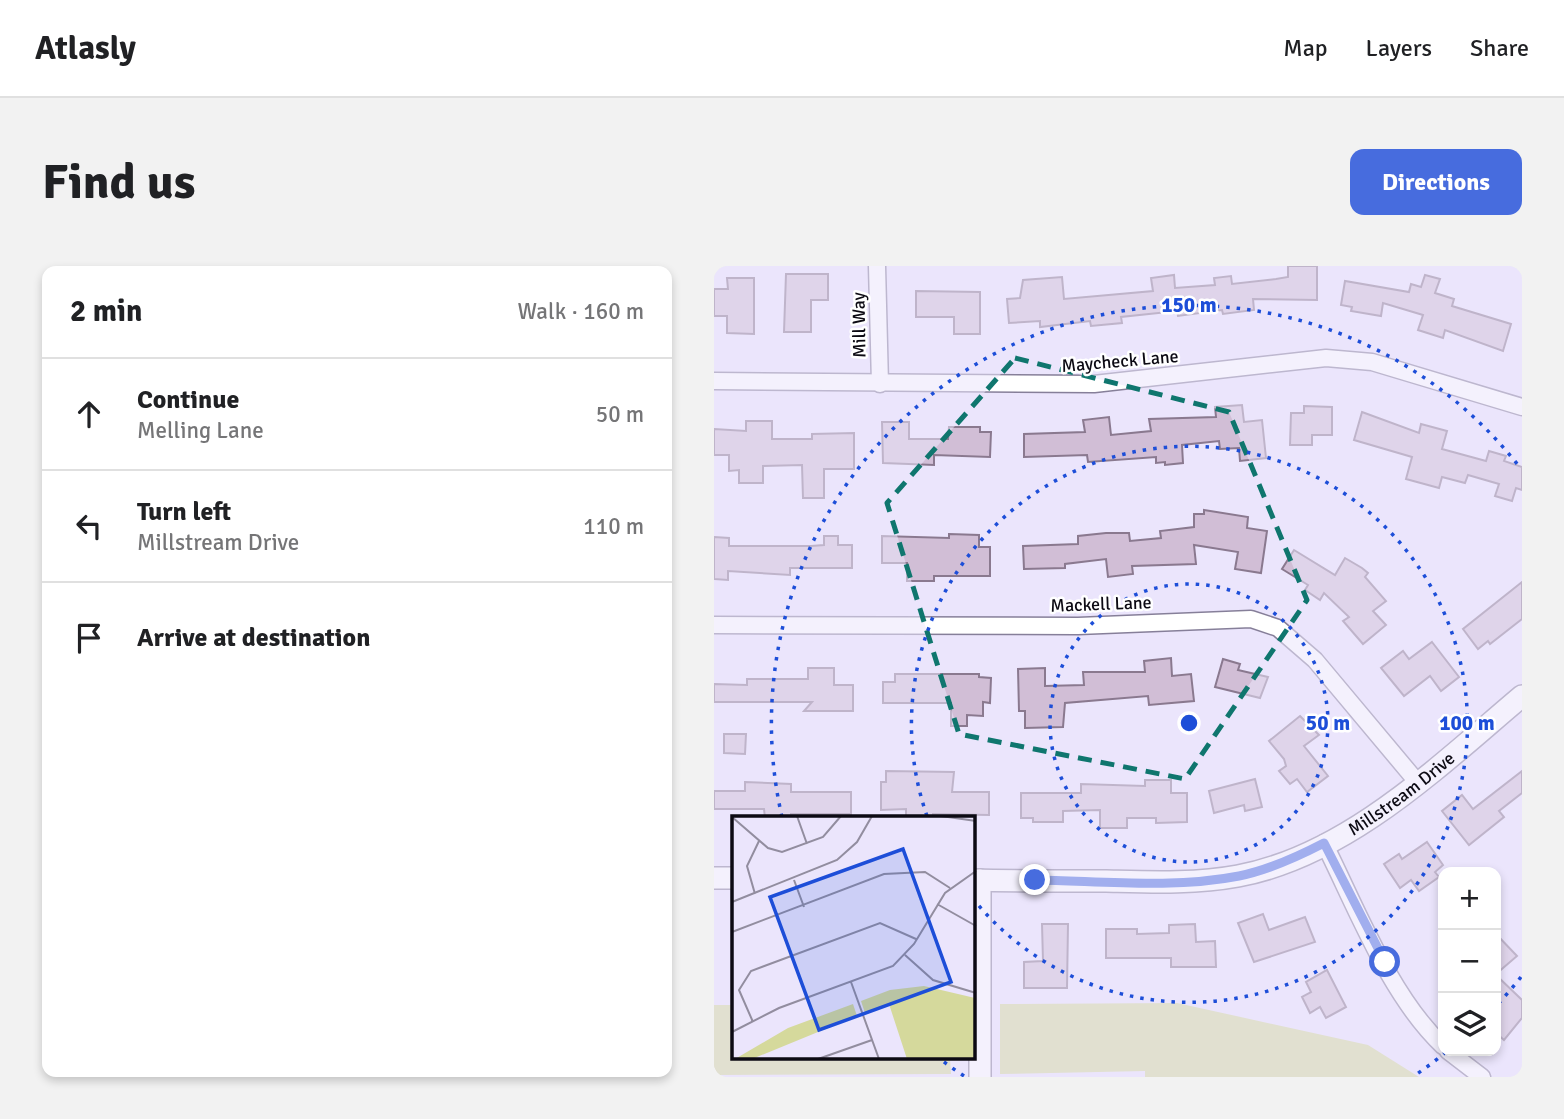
<!DOCTYPE html>
<meta charset="utf-8">
<style>
:root{--surface:#fff;--page:#f2f2f2;--text:#202124;--muted:#757577;--line:#e0e0e0;--accent:#476cde}
body{margin:0;font-family:Signika,sans-serif;background:var(--page);color:var(--text)}
.controls{position:absolute;right:21px;bottom:21px;display:grid;overflow:hidden;border-radius:14px;box-shadow:0 4px 10px #0003}
.controls button{width:63px;height:63px;display:grid;place-items:center;padding:0;border:0;border-bottom:2px solid var(--line);background:var(--surface);color:var(--text);font:35px sans-serif}
.stop{position:absolute;width:21px;height:21px;margin:-16px;border:5px solid #476cde;border-radius:50%;background:#fff}
.stop.end{background:#476cde;border-color:#fff;box-shadow:0 2px 7px #0008}
.list{margin:0;padding:0;list-style:none}
h2{display:flex;justify-content:space-between;align-items:center;height:91px;margin:0;padding:0 28px;font-size:30px}
h2 small{font-size:23px;font-weight:400;color:var(--muted)}
.list li{display:grid;grid-template-columns:46px 1fr auto;gap:21px;align-items:center;box-sizing:border-box;height:112px;padding:0 28px;border-top:2px solid var(--line)}
.list b{display:block;font-size:26px;white-space:nowrap}
.list p{margin:0;font-size:23px;white-space:nowrap;color:var(--muted)}
.list em{font-size:23px;font-style:normal;color:var(--muted)}
.icon{flex:none;width:38px;height:38px;fill:none;stroke:currentColor;stroke-width:2;stroke-linecap:round;stroke-linejoin:round}
.map{position:relative;flex:none;width:808px;height:811px;overflow:hidden;border-radius:14px}
header{display:flex;align-items:center;gap:42px;box-sizing:border-box;height:98px;padding:0 35px;background:var(--surface);border-bottom:2px solid var(--line)}
header strong{font-size:33px}
nav{display:flex;gap:38px;margin-inline-start:auto;font-size:24px}
.intro{display:flex;align-items:center;justify-content:space-between;box-sizing:border-box;height:168px;padding:0 42px}
h1{margin:0;font-size:49px}
.button{padding:18px 32px;border-radius:14px;background:var(--accent);color:#fff;font-size:24px;font-weight:700}
main{display:flex;gap:42px;padding:0 42px}
aside{flex:1;background:var(--surface);border-radius:14px;box-shadow:0 4px 10px #0003}
.map>svg:first-child{display:block}
</style>
<header>
<strong>Atlasly</strong>
<nav><a>Map</a><a>Layers</a><a>Share</a></nav>
</header>
<div class="intro"><h1>Find us</h1><a class="button">Directions</a></div>
<main>
<aside>
<h2>2 min<small>Walk · 160 m</small></h2>
<ul class="list">
<li><svg class="icon" aria-label="ahead" viewBox="0 0 24 24"><path d="M12 20V5M6 11l6-6 6 6"/></svg><div><b>Continue</b><p>Melling Lane</p></div><em>50 m</em></li>
<li><svg class="icon" aria-label="left" viewBox="0 0 24 24"><path d="M17 20v-9H6M10 6l-5 5 5 5"/></svg><div><b>Turn left</b><p>Millstream Drive</p></div><em>110 m</em></li>
<li><svg class="icon" aria-label="arrive" viewBox="0 0 24 24"><path d="M6 21V4h12l-3 4 3 4H6"/></svg><div><b>Arrive at destination</b></div></li>
</ul>
</aside>
<div class="map">
<svg width="808" height="811" viewBox="0 0 808 811">
<rect width="100%" height="100%" fill="#ebe5fc"/>
<g fill="#d5d99c">
<path d="M 463,737 L 654,779 L 705,811 L 431,811 L 431,805 L 286,808 L 286,738 Z"/>
<path d="M 19,739 L 19,792 L 236,792 L 237,808 L 0,809 L 0,739 Z"/>
</g>
<g fill="#d1bed6" stroke="#8a798f" stroke-width="2">
<path d="M 574,0 L 603,0 L 603,34 L 539,33 L 540,44 L 509,48 L 508,44 L 464,50 L 463,45 L 407,51 L 408,57 L 377,60 L 376,55 L 326,61 L 326,55 L 295,57 L 293,33 L 306,32 L 309,14 L 348,11 L 350,33 L 439,25 L 437,12 L 460,9 L 461,22 L 501,19 L 500,12 L 517,10 L 518,18 L 562,13 L 574,11 Z"/>
<path d="M 72,8 L 114,8 L 114,34 L 97,34 L 97,66 L 70,66 Z"/>
<path d="M 711,9 L 726,13 L 721,27 L 740,33 L 738,40 L 797,58 L 789,85 L 731,64 L 729,72 L 704,64 L 709,49 L 669,37 L 667,50 L 637,45 L 638,41 L 627,39 L 631,15 L 695,26 L 697,18 L 707,21 Z"/>
<path d="M 13,12 L 40,12 L 40,68 L 13,67 L 13,50 L 0,50 L 0,23 L 14,23 Z"/>
<path d="M 202,25 L 266,26 L 266,68 L 240,68 L 240,51 L 202,51 Z"/>
<path d="M 528,139 L 530,156 L 548,154 L 552,192 L 526,195 L 525,182 L 506,183 L 505,175 L 468,179 L 469,197 L 451,199 L 451,196 L 442,197 L 442,191 L 374,196 L 373,189 L 310,191 L 310,168 L 371,166 L 369,154 L 395,151 L 397,169 L 437,165 L 435,153 L 502,151 L 501,141 Z"/>
<path d="M 590,140 L 618,141 L 618,169 L 598,169 L 598,179 L 576,179 L 577,147 L 590,147 Z"/>
<path d="M 648,146 L 705,167 L 707,158 L 733,165 L 728,183 L 772,195 L 775,185 L 792,190 L 790,195 L 808,201 L 808,224 L 802,222 L 798,235 L 781,230 L 785,218 L 754,209 L 751,217 L 728,211 L 725,222 L 692,213 L 698,191 L 640,174 Z"/>
<path d="M 32,155 L 58,155 L 58,173 L 98,173 L 98,168 L 140,167 L 140,203 L 110,203 L 110,232 L 89,232 L 88,199 L 49,200 L 49,217 L 25,217 L 25,204 L 15,205 L 15,189 L 0,189 L 0,163 L 32,165 Z"/>
<path d="M 168,156 L 195,156 L 195,173 L 234,173 L 235,161 L 266,161 L 266,166 L 277,166 L 276,191 L 220,189 L 220,199 L 169,197 Z"/>
<path d="M 490,244 L 534,251 L 533,262 L 553,265 L 547,307 L 521,303 L 524,286 L 480,279 L 482,298 L 418,300 L 419,308 L 394,311 L 392,293 L 351,298 L 351,302 L 310,303 L 309,280 L 364,278 L 364,270 L 392,267 L 415,267 L 416,275 L 447,272 L 446,265 L 480,261 L 480,248 L 490,248 Z"/>
<path d="M 235,268 L 265,269 L 265,281 L 276,281 L 276,310 L 220,310 L 220,315 L 193,315 L 193,297 L 168,297 L 168,270 L 235,272 Z"/>
<path d="M 110,270 L 124,270 L 124,279 L 138,279 L 138,302 L 76,302 L 76,309 L 14,305 L 14,314 L 0,313 L 0,271 L 15,272 L 15,280 L 97,280 L 110,279 Z"/>
<path d="M 580,284 L 621,309 L 631,292 L 648,302 L 654,307 L 651,311 L 672,335 L 659,345 L 672,359 L 649,378 L 629,355 L 635,351 L 610,327 L 606,334 L 591,324 L 594,319 L 568,303 Z"/>
<path d="M 808,316 L 808,353 L 776,378 L 774,375 L 764,383 L 749,363 Z"/>
<path d="M 718,376 L 745,411 L 727,425 L 716,410 L 690,430 L 667,402 L 689,385 L 695,393 Z"/>
<path d="M 457,392 L 458,410 L 477,408 L 480,435 L 435,439 L 434,430 L 351,437 L 349,461 L 311,462 L 311,445 L 305,445 L 304,403 L 331,402 L 331,420 L 370,419 L 369,406 L 431,406 L 430,395 Z"/>
<path d="M 509,393 L 526,398 L 524,404 L 554,411 L 546,432 L 501,421 Z"/>
<path d="M 94,402 L 120,402 L 120,419 L 139,419 L 139,445 L 90,445 L 98,436 L 0,436 L 0,418 L 33,419 L 33,413 L 94,413 Z"/>
<path d="M 181,408 L 265,408 L 265,411 L 277,412 L 276,437 L 269,436 L 269,450 L 253,449 L 253,460 L 237,460 L 237,437 L 169,437 L 169,416 L 181,416 Z"/>
<path d="M 586,450 L 605,469 L 590,480 L 614,510 L 593,526 L 583,513 L 576,518 L 565,505 L 572,500 L 570,493 L 555,475 Z"/>
<path d="M 10,468 L 32,468 L 31,488 L 10,487 Z"/>
<path d="M 172,505 L 240,506 L 238,526 L 275,526 L 275,549 L 219,548 L 219,552 L 192,552 L 192,543 L 167,544 L 167,516 L 172,516 Z"/>
<path d="M 808,505 L 808,527 L 785,545 L 790,551 L 755,579 L 728,545 L 748,529 L 759,543 Z"/>
<path d="M 541,513 L 548,541 L 531,545 L 530,539 L 500,547 L 495,525 Z"/>
<path d="M 431,514 L 457,514 L 457,527 L 473,527 L 473,556 L 442,557 L 442,552 L 413,552 L 413,562 L 386,562 L 386,544 L 349,545 L 349,556 L 319,556 L 319,552 L 307,552 L 307,527 L 367,527 L 367,518 L 431,520 Z"/>
<path d="M 31,516 L 77,518 L 77,526 L 137,526 L 137,548 L 77,548 L 77,552 L 51,552 L 50,543 L 0,543 L 0,525 L 31,525 Z"/>
<path d="M 713,576 L 729,599 L 721,606 L 725,611 L 705,625 L 697,614 L 686,622 L 670,598 L 685,588 L 688,593 Z"/>
<path d="M 549,648 L 555,664 L 591,651 L 601,676 L 540,696 L 524,657 Z"/>
<path d="M 328,658 L 354,658 L 353,722 L 310,722 L 310,696 L 329,695 Z"/>
<path d="M 481,658 L 482,676 L 501,675 L 502,701 L 457,701 L 457,692 L 392,692 L 392,663 L 423,663 L 423,668 L 455,667 L 455,659 Z"/>
<path d="M 782,668 L 803,690 L 782,708 Z"/>
<path d="M 613,704 L 632,741 L 612,752 L 606,741 L 596,747 L 588,731 L 597,726 L 592,716 Z"/>
<path d="M 782,709 L 808,734 L 808,752 L 790,774 L 782,767 Z"/>
</g>
<g fill="none" stroke-linecap="round" stroke-linejoin="round">
<defs>
<g id="minor">
<path d="M 163,0 L 166,118"/>
<path d="M 0,115 L 380,118 L 612,92 L 658,96 L 808,141"/>
<path d="M 0,359 L 364,360 L 537,353 L 564,362 L 601,394 L 704,517"/>
<path d="M 610,577 C 643,643 676,730 729,780"/>
<path d="M 734,785 L 768,811"/>
</g>
<g id="tertiary">
<path d="M 0,612 L 19,612"/>
<path id="s1" d="M 259,614 C 303,615 347,615 392,615 C 435,616 481,618 524,610 C 633,590 726,499 808,430"/>
<path d="M 266,811 L 266,614"/>
</g>
</defs>
<use href="#minor" stroke="#867f99" stroke-width="19"/>
<use href="#tertiary" stroke="#867f99" stroke-width="24"/>
<use href="#minor" stroke="#fff" stroke-width="16"/>
<use href="#tertiary" stroke="#fff" stroke-width="21"/>
</g>
<g fill="none" stroke-linecap="round" stroke-linejoin="round">
<path stroke="#476cde" stroke-width="9" d="M 321,614 C 387,615 459,623 525,610 C 555,604 583,591 610,577 L 671,696"/>
</g>
<path d="M0 0H808V811H0ZM 301,92 L 515,146 L 593,334 L 471,513 L 245,468 L 173,237 Z" fill="#ebe5fc" fill-opacity=".55" fill-rule="evenodd"/>
<path fill="none" stroke="#0f766e" stroke-width="5" stroke-dasharray="14 9" stroke-linejoin="round" d="M 301,92 L 515,146 L 593,334 L 471,513 L 245,468 L 173,237 Z"/>
<g fill="none" stroke="#1d4ed8" stroke-width="3.5" stroke-dasharray="3.5 7">
<circle cx="475" cy="457" r="139"/>
<path d="M213 550A278 278 0 1 1 260 634"/>
<path d="M807 711A418 418 0 0 1 783 739M732 786A418 418 0 0 1 700 810M250 810A418 418 0 0 1 226 793M68 551A418 418 0 0 1 807 203"/>
</g>
<g text-anchor="middle" stroke-width="5" stroke-linejoin="round" paint-order="stroke">
<g font-size="18" fill="#0c0a13" stroke="#fff">
<text transform="translate(145 59) rotate(-91)" y="6">Mill Way</text>
<text transform="translate(406 95) rotate(-5)" y="6">Maycheck Lane</text>
<text transform="translate(387 338) rotate(-2)" y="6">Mackell Lane</text>
<text dy="6" stroke="none"><textPath href="#s1" startOffset="450">Millstream Drive</textPath></text>
</g>
</g>
<g transform="translate(18 550)">
<rect width="243" height="243" fill="#ebe5fc"/>
<path d="M 192,170 L 243,182 L 243,243 L 175,243 L 157,188 L 133,197 L 129,185 L 158,174 ZM 121,188 L 125,200 L 20,243 L 3,243 L 56,212 Z" fill="#d5d99c"/>
<path fill="none" stroke="#928d9f" stroke-width="2" d="M 65,0 L 75,28M 209,0 L 244,5M 0,1 L 36,32 L 50,36 L 91,21 L 109,0M 62,64 L 72,91M 23,78 L 15,50 L 27,25M 0,86 L 105,44 L 125,26 L 140,0M 205,88 L 244,110M 0,116 L 152,58 L 193,56 L 218,72M 173,139 L 201,164 L 244,177M 119,166 L 147,243M 21,206 L 7,174 L 19,155 L 148,107 L 184,123M 0,216 L 47,192 L 161,150 L 182,128 L 213,77 L 244,55M 86,243 L 140,224"/>
<path fill="#1d4ed8" fill-opacity="0.15" stroke="#1d4ed8" stroke-width="3.5" d="M 171,33 L 219,166 L 87,214 L 38,81 Z"/>
<rect width="243" height="243" fill="none" stroke="#0c0a13" stroke-width="3.5"/>
</g>
<circle cx="475" cy="457" r="10" fill="#1d4ed8" stroke="#fff" stroke-width="3.5"/>
<g font-size="21" text-anchor="middle" font-weight="bold" fill="#1d4ed8" stroke="#fff" stroke-width="5" stroke-linejoin="round" paint-order="stroke">
<text x="475" y="46">150 m</text>
<text x="614" y="464">50 m</text>
<text x="753" y="464">100 m</text>
</g>
</svg>
<div class="controls">
<button>+</button>
<button>−</button>
<button><svg class="icon" aria-label="layers" viewBox="0 0 24 24"><path d="M12 4l9 5-9 5-9-5zM3 14l9 5 9-5"/></svg></button>
</div>
<div class="stop" style="left:671px;top:696px"></div>
<div class="stop end" style="left:321px;top:614px"></div>
</div>
</main>
